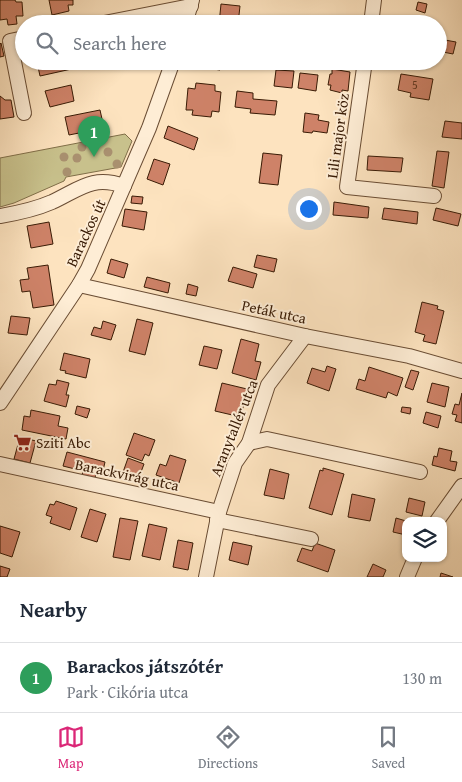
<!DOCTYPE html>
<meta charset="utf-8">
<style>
:root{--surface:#fff;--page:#f6f6f7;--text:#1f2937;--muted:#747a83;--line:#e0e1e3;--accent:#db2777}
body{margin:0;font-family:"Gentium Book Plus",serif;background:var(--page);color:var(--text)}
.controls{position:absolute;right:15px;bottom:15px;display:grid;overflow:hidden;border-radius:10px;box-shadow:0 1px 4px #0004}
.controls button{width:45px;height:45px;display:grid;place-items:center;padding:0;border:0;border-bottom:1px solid var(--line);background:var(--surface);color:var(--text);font:25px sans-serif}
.you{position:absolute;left:308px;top:208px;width:18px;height:18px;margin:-12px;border:4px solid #fff;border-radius:50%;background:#1a73e8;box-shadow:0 0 0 8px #1a73e833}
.badge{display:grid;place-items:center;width:32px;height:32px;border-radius:50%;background:var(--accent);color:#fff;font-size:16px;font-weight:700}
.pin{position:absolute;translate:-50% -41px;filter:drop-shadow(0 1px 2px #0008)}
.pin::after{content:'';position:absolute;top:26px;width:18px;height:15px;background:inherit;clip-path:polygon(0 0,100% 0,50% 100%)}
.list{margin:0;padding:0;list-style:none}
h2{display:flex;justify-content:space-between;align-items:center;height:65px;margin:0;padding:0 20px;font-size:21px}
h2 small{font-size:16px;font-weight:400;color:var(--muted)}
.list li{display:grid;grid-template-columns:32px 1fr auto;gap:15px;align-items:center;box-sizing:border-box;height:70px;padding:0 20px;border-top:1px solid var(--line)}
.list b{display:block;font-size:19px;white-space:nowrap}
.list p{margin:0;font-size:16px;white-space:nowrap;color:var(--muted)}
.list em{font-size:16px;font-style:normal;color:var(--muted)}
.icon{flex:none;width:28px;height:28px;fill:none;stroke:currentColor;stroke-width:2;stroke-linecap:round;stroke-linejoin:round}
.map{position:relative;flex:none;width:462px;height:577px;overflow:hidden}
.search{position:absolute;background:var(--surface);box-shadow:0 1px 4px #0004;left:15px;right:15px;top:15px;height:55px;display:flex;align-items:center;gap:12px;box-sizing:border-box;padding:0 18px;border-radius:28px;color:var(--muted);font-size:19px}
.sheet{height:135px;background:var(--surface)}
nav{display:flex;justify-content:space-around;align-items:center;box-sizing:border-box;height:70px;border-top:1px solid var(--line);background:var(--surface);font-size:14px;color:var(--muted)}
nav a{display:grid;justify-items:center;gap:2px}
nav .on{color:var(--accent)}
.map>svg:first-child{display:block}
</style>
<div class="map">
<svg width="462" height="577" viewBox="0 0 462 577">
<rect width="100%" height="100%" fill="#fde3bf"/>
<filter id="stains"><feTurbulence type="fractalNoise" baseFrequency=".004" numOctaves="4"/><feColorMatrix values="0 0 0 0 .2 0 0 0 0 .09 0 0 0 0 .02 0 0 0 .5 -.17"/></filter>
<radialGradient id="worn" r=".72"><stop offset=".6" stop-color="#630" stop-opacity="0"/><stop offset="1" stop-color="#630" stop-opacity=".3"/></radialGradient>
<path fill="#c8c18c" stroke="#806e48" d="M 125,134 L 132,141 L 121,167 L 66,177 L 64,181 L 14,203 L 0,207 L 0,158 Z"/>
<g fill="#ce8268" stroke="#391b05">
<path d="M 0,0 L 15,0 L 16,2 L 22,2 L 23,16 L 16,16 L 17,24 L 8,25 L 7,19 L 0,20 Z"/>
<path d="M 49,0 L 73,0 L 73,5 L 68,5 L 69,11 L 52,15 Z"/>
<path d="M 418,2 L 427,4 L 425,13 L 416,10 Z"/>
<path d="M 221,4 L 240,6 L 238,24 L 219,24 Z"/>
<path d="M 445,40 L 456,42 L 453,54 L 443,52 Z"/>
<path d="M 1,43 L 4,56 L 0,57 L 0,44 Z"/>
<path d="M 42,61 L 74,61 L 76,68 L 40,76 L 37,62 Z"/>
<path d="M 200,61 L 221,61 L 220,70 L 199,67 Z"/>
<path d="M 332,69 L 350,72 L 348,91 L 342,90 L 342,93 L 330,90 L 331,85 L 328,85 L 330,74 L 332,74 Z"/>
<path d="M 276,70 L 294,71 L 292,88 L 274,86 Z"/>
<path d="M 300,73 L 318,75 L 316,91 L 298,88 Z"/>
<path d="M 401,74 L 433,79 L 429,100 L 410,97 L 411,93 L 398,90 Z"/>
<path d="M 196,83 L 215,85 L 215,91 L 221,92 L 219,112 L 212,111 L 211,117 L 192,115 L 193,110 L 186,110 L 188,88 L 195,89 Z"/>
<path d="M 71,85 L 74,101 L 50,107 L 45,91 Z"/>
<path d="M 237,91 L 253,93 L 253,99 L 277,101 L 275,115 L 250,113 L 251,109 L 235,107 Z"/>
<path d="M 0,96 L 5,100 L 11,100 L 14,117 L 0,119 Z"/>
<path d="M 100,110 L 104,128 L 69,135 L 65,117 Z"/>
<path d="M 305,113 L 319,115 L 318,120 L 329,122 L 327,133 L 313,131 L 312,133 L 303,132 Z"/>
<path d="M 445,121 L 462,123 L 462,139 L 442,137 Z"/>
<path d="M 168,126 L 198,138 L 194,150 L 164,138 Z"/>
<path d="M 437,151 L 449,152 L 444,188 L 432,186 Z"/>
<path d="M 263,153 L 282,155 L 278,185 L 259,183 Z"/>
<path d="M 368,156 L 403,158 L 401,172 L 367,170 Z"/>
<path d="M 154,159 L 170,164 L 163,185 L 147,179 Z"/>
<path d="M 132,196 L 143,197 L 142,204 L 131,203 Z"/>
<path d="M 334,202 L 369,207 L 368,218 L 333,215 Z"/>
<path d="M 384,208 L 418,212 L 417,224 L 382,219 Z"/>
<path d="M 436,208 L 461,214 L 458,226 L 433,220 Z"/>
<path d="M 125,209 L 147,212 L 144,230 L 122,226 Z"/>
<path d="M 49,222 L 53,244 L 31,248 L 27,226 Z"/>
<path d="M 257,255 L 277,259 L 274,272 L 254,267 Z"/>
<path d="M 111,259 L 128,264 L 124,278 L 107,273 Z"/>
<path d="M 48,265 L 54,305 L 33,308 L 30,291 L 22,292 L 20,280 L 29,279 L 27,268 Z"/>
<path d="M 233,267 L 257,274 L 253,288 L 228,281 Z"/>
<path d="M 147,277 L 170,283 L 168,293 L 144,287 Z"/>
<path d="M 188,284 L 198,287 L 196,296 L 186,294 Z"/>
<path d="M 422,302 L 438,306 L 437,309 L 444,311 L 436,344 L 423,341 L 425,335 L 415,332 Z"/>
<path d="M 11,316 L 30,318 L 27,335 L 8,333 Z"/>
<path d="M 137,319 L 153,323 L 145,355 L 129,351 Z"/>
<path d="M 103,321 L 116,325 L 111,340 L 91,335 L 94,327 L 101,329 Z"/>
<path d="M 241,339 L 259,344 L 255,361 L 261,362 L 256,380 L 232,373 Z"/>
<path d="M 204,346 L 222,350 L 217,369 L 199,365 Z"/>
<path d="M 64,353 L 90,359 L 86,378 L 65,373 L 66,371 L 60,370 Z"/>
<path d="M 327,366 L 336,369 L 329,391 L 307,383 L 312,368 L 325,372 Z"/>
<path d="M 369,367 L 403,378 L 397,396 L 388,392 L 386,398 L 356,389 L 359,379 L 365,381 Z"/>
<path d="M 411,370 L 419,372 L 413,390 L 405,387 Z"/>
<path d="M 57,380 L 69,383 L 66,395 L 69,395 L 66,407 L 44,401 L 49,384 L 56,385 Z"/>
<path d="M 222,383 L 247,389 L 241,417 L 215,411 Z"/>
<path d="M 432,383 L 449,387 L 445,407 L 427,402 Z"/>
<path d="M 462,393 L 462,423 L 455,421 L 457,415 L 452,414 L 455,404 L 459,405 Z"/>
<path d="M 77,406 L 90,409 L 87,418 L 75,414 Z"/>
<path d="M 402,407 L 411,408 L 410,414 L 401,412 Z"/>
<path d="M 31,410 L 60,416 L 58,426 L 68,428 L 66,439 L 22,430 L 24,416 L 30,417 Z"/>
<path d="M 426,412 L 441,416 L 438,428 L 423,423 Z"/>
<path d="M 134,433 L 155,440 L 149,456 L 145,454 L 142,461 L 126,455 Z"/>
<path d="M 20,437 L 36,441 L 30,463 L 14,459 Z"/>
<path d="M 439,448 L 452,451 L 450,461 L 457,462 L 455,471 L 432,465 L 434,456 L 437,457 Z"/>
<path d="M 67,452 L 105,462 L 102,475 L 96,473 L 95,478 L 82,475 L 83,471 L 63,466 Z"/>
<path d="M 170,455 L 186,460 L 179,483 L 156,475 L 160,464 L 166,466 Z"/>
<path d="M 128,458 L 144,464 L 138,480 L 122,475 Z"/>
<path d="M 323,468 L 344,474 L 332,515 L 309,508 L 320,470 L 323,471 Z"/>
<path d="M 270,469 L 289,474 L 284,499 L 264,495 Z"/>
<path d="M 352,494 L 375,499 L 370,521 L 348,517 Z"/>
<path d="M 409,498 L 425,502 L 422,516 L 406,512 Z"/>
<path d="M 56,501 L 77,508 L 70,530 L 50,523 L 52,517 L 46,515 L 50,504 L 54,505 Z"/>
<path d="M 90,509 L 106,514 L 97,542 L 81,537 Z"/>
<path d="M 120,518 L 138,521 L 130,560 L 113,557 Z"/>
<path d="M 396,518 L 406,521 L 406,535 L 393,532 Z"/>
<path d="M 149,524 L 167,528 L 160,560 L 142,556 Z"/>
<path d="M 0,526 L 20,532 L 12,557 L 0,553 Z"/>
<path d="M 178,540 L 193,543 L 188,570 L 173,567 Z"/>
<path d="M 233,542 L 252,546 L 248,565 L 229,560 Z"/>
<path d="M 315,543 L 335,550 L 328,572 L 297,561 L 302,548 L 312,551 Z"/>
<path d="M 373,564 L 386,570 L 383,577 L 367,577 Z"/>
<path d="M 0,566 L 10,569 L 7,577 L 0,577 Z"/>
<path d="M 441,573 L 453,577 L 440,577 Z"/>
</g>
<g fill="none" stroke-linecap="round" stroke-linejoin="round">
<defs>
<g id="minor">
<path d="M 99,24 L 191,6"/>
<path d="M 185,24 L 192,0"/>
<path d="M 371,24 L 374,0"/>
<path d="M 24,38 L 10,41 L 24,113"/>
<path d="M 365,61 L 347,187 L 434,196"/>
<path d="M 0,216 C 18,213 36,209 52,202 C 80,189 92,175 124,186"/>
<path d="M 79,285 L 305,336 L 409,356 L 462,371"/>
<path d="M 0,403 L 79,285 L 88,269 L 149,128 L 173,61"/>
<path d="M 249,443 L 267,439 L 420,472"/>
<path d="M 0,464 L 219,512"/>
<path d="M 217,520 L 311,539"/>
<path d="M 437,521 L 462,486"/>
<path d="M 206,577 L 219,512 L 235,463 L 249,443 L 268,385 L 305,336"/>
<path d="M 407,577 L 415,558"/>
</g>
</defs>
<use href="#minor" stroke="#6a4d34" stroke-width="16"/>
<use href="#minor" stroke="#feedd5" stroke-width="14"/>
</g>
<g fill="#a9906f">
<circle cx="82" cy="147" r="4.5"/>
<circle cx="108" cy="152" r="4.5"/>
<circle cx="64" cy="157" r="4.5"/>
<circle cx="77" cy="158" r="4.5"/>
<circle cx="117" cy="164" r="4.5"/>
<circle cx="67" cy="172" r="4.5"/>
</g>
<defs>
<symbol id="supermarket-bare" viewBox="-9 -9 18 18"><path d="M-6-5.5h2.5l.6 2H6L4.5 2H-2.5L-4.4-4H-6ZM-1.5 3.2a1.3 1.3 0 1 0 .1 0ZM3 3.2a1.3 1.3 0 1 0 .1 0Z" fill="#8f2418" stroke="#feedd5" stroke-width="2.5" paint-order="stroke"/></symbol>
</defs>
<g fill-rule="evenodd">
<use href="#supermarket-bare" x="10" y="430" width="25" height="25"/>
</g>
<g text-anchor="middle" stroke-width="4" stroke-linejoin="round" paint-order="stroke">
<g font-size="12" fill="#5e351e">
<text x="415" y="89">5</text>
</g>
<g font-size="15" fill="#391b05" stroke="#feedd5">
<text transform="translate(338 136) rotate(-82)" y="5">Lili major köz</text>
<text transform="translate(86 233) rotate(-65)" y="5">Barackos út</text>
<text transform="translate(274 312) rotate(12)" y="5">Peták utca</text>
<text transform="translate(234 428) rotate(-68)" y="5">Aranytallér utca</text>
<text transform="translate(127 475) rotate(12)" y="5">Barackvirág utca</text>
</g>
<g font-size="15" fill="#391b05" stroke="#feedd5" text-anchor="start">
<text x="36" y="448">Sziti Abc</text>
</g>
</g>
<rect width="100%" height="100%" filter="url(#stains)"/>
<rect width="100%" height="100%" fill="url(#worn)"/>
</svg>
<div class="controls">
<button><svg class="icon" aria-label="layers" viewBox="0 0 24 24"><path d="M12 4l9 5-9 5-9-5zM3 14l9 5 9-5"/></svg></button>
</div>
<div class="you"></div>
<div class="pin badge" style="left:94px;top:157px;background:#2e9e5b">1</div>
<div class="search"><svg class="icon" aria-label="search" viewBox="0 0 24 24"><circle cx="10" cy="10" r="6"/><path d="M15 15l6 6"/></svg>Search here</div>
</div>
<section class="sheet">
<h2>Nearby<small></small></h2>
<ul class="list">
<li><span class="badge" style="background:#2e9e5b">1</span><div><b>Barackos játszótér</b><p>Park · Cikória utca</p></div><em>130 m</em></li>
</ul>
</section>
<nav>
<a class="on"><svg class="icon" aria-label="map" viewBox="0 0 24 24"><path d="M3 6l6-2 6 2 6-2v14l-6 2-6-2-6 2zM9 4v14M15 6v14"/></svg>Map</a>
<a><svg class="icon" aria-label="directions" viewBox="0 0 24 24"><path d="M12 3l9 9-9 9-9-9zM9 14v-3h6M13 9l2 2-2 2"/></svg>Directions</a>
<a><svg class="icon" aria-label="saved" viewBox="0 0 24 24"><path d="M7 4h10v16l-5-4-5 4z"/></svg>Saved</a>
</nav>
